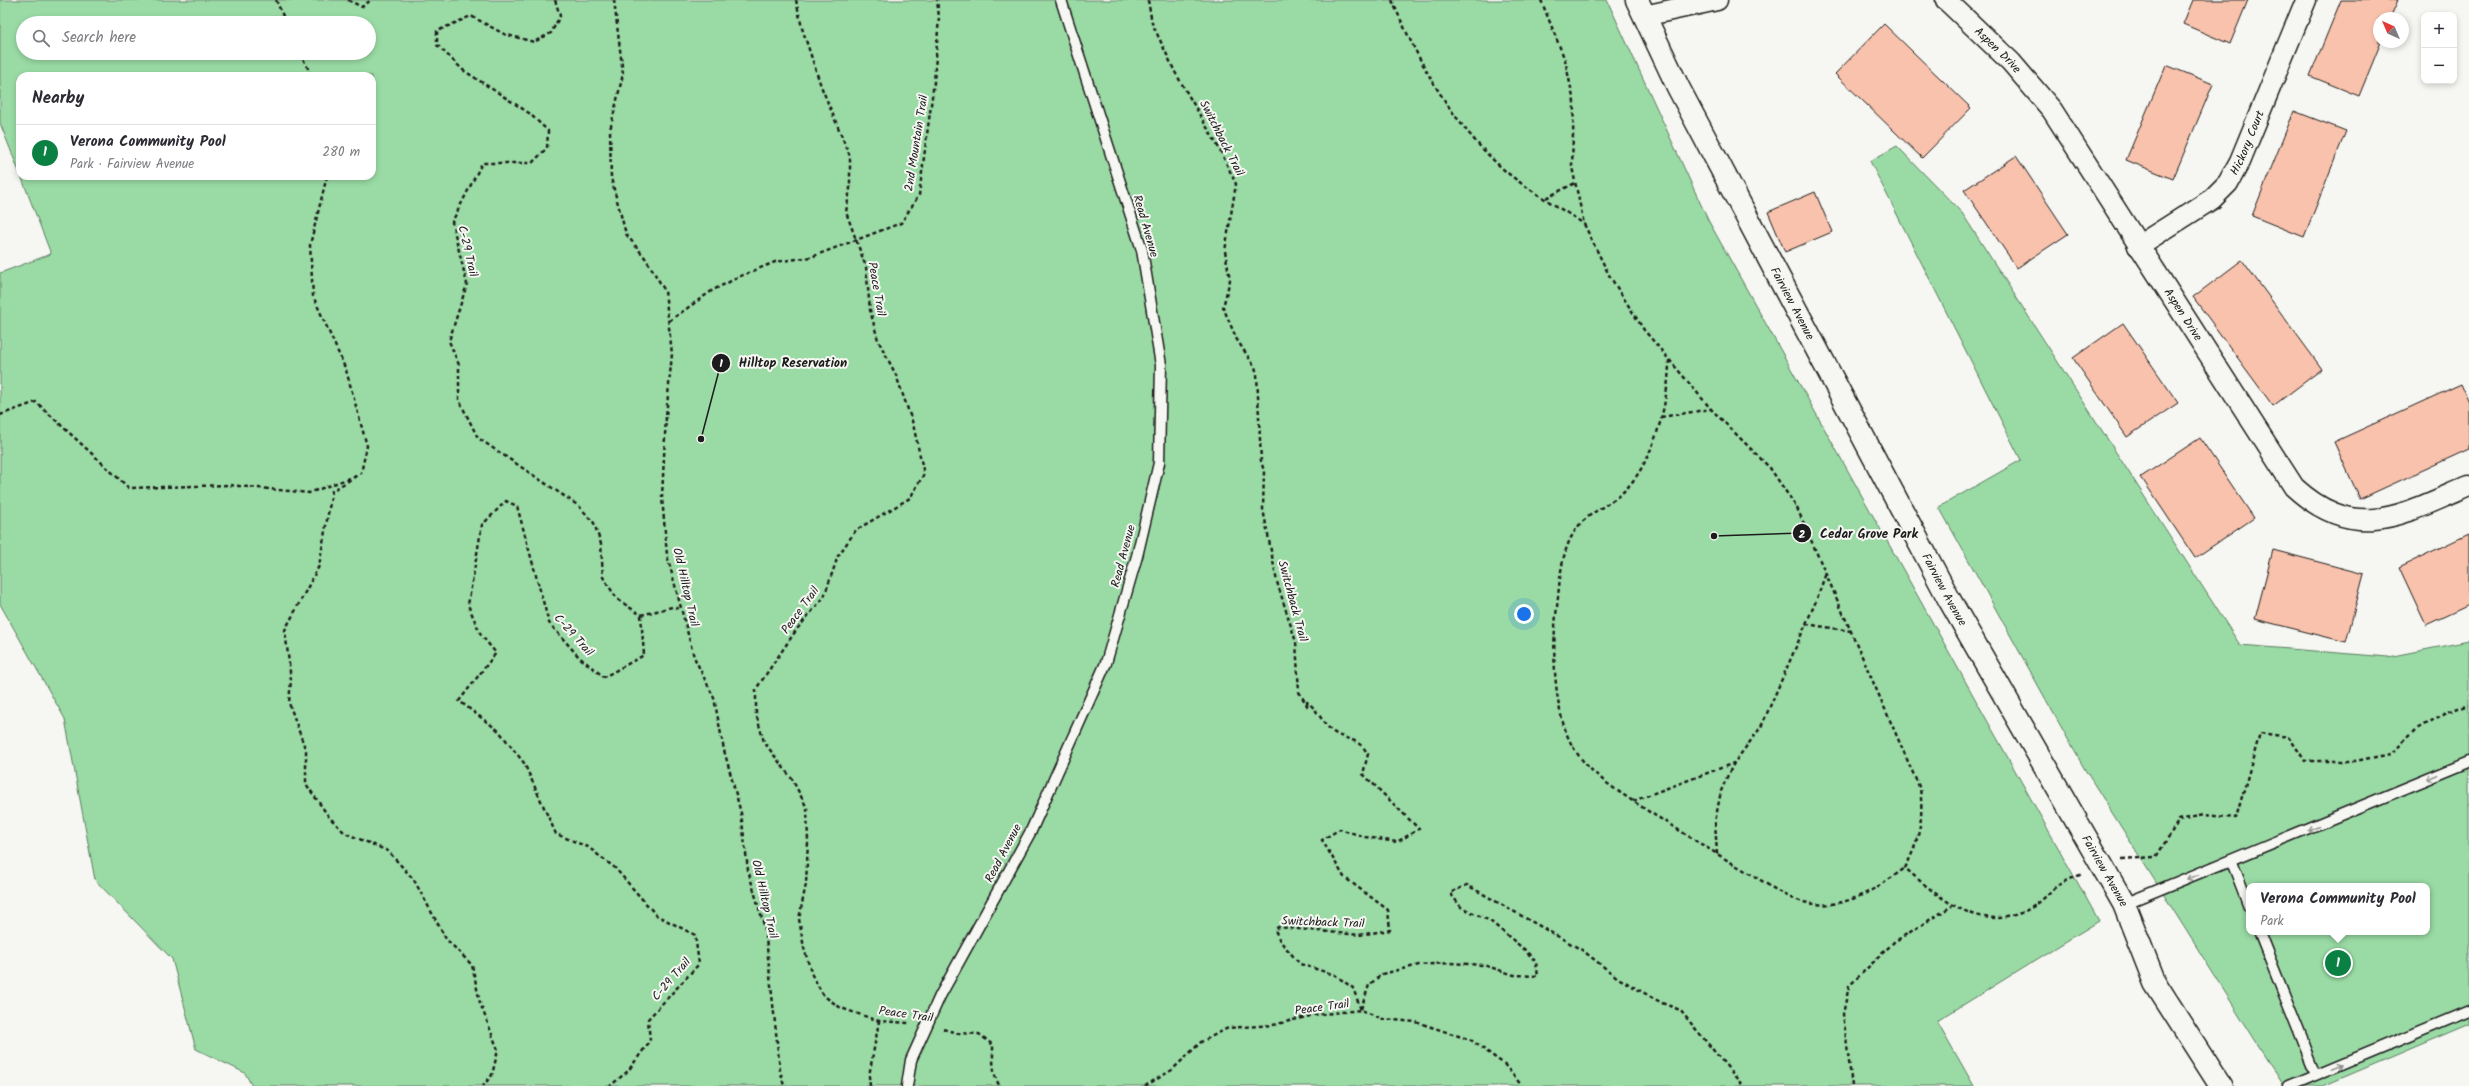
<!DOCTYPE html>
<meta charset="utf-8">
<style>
:root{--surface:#fff;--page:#f2f2f3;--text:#2b2b33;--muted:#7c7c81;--line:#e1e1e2;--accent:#0b8043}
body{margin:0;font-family:Kalam,sans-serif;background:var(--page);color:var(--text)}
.controls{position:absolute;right:12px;top:12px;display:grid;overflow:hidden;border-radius:8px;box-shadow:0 2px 6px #0003}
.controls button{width:36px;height:36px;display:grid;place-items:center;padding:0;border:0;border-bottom:1px solid var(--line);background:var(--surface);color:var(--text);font:20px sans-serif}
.compass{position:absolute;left:2373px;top:12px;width:36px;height:36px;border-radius:50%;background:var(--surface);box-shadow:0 2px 6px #0003;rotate:316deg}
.you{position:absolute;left:1524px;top:614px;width:14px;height:14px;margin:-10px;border:3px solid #fff;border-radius:50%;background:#1a73e8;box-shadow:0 0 0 6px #1a73e833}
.badge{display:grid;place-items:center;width:26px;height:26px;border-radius:50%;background:var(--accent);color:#fff;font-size:13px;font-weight:700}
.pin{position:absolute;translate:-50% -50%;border:2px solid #fff;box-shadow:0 1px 4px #0006}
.popup{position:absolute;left:2246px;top:883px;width:184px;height:52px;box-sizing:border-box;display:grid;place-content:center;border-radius:8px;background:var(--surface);filter:drop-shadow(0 1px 3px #0005);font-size:13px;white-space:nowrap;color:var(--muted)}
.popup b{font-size:15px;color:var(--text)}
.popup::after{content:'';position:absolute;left:50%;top:100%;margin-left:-8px;border:8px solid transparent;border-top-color:var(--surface)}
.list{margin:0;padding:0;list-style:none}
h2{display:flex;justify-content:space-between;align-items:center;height:52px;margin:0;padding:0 16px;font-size:17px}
h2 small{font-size:13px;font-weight:400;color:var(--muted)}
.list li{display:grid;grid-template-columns:26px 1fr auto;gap:12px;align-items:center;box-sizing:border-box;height:56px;padding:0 16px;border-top:1px solid var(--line)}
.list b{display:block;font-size:15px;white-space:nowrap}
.list p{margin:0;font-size:13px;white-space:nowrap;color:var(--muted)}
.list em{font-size:13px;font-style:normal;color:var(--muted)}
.icon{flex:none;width:22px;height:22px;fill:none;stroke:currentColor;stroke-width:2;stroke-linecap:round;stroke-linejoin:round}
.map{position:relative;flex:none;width:2469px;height:1086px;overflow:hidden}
.search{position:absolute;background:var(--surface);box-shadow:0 2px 6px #0003;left:16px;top:16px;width:360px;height:44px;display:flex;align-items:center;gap:10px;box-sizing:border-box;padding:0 14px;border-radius:22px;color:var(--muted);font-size:15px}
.panel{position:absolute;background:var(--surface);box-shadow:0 2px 6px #0003;left:16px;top:72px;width:360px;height:108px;border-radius:12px}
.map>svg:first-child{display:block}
</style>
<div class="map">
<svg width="2469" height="1086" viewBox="0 0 2469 1086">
<rect width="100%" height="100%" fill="#f6f6f2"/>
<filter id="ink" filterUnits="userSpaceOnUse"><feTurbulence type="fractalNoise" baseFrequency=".025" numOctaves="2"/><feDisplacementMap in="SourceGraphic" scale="8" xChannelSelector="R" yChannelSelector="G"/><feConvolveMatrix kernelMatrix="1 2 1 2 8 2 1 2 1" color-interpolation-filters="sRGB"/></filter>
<g filter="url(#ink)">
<g fill="#9adba5" stroke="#5b7c60" fill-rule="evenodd">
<path d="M 0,0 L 1607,0 L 1708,220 L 2099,921 L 1937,1021 L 1974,1086 L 252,1086 L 245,1073 L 196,1049 L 172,959 L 95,880 L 65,719 L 0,604 L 0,273 L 51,254 L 21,176 L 372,176 L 372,76 L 20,76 L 20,174 L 0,123 ZM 23,23 L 369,23 L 369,53 L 23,53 Z"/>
<path d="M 1897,146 L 1962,213 L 2240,645 L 2388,657 L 2469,641 L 2469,1024 L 2323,1086 L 2284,1086 L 2084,768 L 1939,507 L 2021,460 L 1870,161 ZM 2249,886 L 2427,886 L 2427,932 L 2249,932 Z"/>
</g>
<g fill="#f9c2ac" stroke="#1c1c1c">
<path d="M 2193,0 L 2248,0 L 2230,44 L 2183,24 Z"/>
<path d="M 2341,0 L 2398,0 L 2390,18 L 2379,18 L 2379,42 L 2381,42 L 2359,96 L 2310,76 Z"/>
<path d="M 1884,24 L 1971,108 L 1922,158 L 1835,74 Z"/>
<path d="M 2166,65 L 2213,84 L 2173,179 L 2126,160 Z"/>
<path d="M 2294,111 L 2346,131 L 2304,237 L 2252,216 Z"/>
<path d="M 2016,156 L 2068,234 L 2017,268 L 1964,190 Z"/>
<path d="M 1815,192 L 1832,232 L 1785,252 L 1768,212 Z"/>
<path d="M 2242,260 L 2322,369 L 2273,406 L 2193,297 Z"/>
<path d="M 2123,323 L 2178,403 L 2127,437 L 2073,358 Z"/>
<path d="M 2461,384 L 2469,402 L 2469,449 L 2360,499 L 2334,442 Z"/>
<path d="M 2200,438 L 2254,518 L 2195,558 L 2141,477 Z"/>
<path d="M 2469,534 L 2469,605 L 2426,625 L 2399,567 Z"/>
<path d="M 2273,550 L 2364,574 L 2346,642 L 2255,619 Z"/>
</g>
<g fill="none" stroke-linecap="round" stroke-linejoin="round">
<defs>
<g id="service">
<path d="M 2232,862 L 2249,906"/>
<path d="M 2124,904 L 2469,762"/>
<path d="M 2259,932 L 2316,1074"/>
<path d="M 907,1086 L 911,1060 L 940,996 L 1031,831 L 1106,663 L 1137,556 L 1159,463 L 1161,365 L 1142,250 L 1061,0"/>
<path d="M 2289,1086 L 2469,1011"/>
</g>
<g id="minor">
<path id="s1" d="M 1946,0 L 2011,62 L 2052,110 L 2294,487 C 2356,544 2403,514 2469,486"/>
<path d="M 1644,16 L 1717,0"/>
<path id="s2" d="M 2138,246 L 2212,199 L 2228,183 L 2240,161 L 2306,0"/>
</g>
<g id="secondary">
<path id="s3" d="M 1637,0 L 1678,87 L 1949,599 L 2124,904 L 2155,983 L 2221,1086"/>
</g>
</defs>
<use href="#service" stroke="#1c1c1c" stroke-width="13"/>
<use href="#minor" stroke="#1c1c1c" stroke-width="23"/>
<use href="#secondary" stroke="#1c1c1c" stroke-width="25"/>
<g stroke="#1c1c1c" stroke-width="2.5" stroke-dasharray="4 3" stroke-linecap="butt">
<path d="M 276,0 L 286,23"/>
<path d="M 348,0 L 362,7 L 371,0"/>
<path d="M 555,0 L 560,16 L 551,33 L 534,42 L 504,34 L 471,16 L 437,31 L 437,45 L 463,70 L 529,113 L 548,131 L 547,148 L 532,163 L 482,163 L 452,222 L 467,284 L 449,341 L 459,365 L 459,400 L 478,438 L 579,506 L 594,523 L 601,544 L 603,577 L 617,599 L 641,615 L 644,655 L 604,677 L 579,657 L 549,623 L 517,506 L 506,501 L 482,525 L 468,605 L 481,635 L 496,653 L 459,701 L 499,731 L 524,763 L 556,834 L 588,847 L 615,868 L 656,915 L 695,935 L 699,964 L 648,1019 L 650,1041 L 628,1071 L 610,1086"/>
<path d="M 614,0 L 623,74 L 610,130 L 611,178 L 626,234 L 646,259 L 665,291 L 672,354 L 666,416 L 662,497 L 667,555 L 694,657 L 714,698 L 724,750 L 741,813 L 748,870 L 765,929 L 780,1070 L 784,1086"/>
<path d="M 796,0 L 802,28 L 821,86 L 850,156 L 850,189 L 846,212 L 866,267 L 870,310 L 878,340 L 896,375 L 913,424 L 924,474 L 910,498 L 856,530 L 838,556 L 824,597 L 797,629 L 756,689 L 756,714 L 764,742 L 792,779 L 807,808 L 808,842 L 806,884 L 799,919 L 804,948 L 812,975 L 824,996 L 841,1008 L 879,1021 L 910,1023"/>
<path d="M 1148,0 L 1152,23 L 1175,72 L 1220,150 L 1236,184 L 1225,251 L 1230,280 L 1223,307 L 1237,340 L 1255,367 L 1257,374 L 1261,461 L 1264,471 L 1263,509 L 1268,535 L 1277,582 L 1296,642 L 1299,692 L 1308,707 L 1307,702 C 1317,709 1322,722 1332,731 C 1346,742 1356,735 1368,754 L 1363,774 L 1419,829 L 1397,842 L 1365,837 L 1340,829 L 1322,840 L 1344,877 L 1388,910 L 1390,930 L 1359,935 L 1278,927 L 1275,930 L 1280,941 L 1300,964 L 1335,975 L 1353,988 L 1361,1010"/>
<path d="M 1392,0 C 1419,63 1451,122 1503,169 C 1527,190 1558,206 1584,224"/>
<path d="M 1541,0 L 1565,60 L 1574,102 L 1572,167 L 1584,224 L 1609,275 L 1644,330 L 1711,409 L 1770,468 L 1797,508 L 1920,789 C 1924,818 1919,842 1905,868 C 1941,899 1984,938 2034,906 C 2044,900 2050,890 2060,884 C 2067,880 2075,877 2082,874"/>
<path d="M 300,53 L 312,76"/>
<path d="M 327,176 L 310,245 L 313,296 L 346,370 L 367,446 L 361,473 L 332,491 L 319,566 L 285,630 L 291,680 L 289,703 L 306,751 L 306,784 L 329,817 L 345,833 L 388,851 L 414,880 L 446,939 L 472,965 L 480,1003 L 498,1050 L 492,1075 L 483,1086"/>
<path d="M 1546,198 L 1575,183"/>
<path d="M 669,321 L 713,290 L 743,275 L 775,262 L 811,257 L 901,223 L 919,195 L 934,82 L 939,17 L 937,0"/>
<path d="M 1669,360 C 1669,401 1654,464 1622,493 C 1608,506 1589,512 1577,528 C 1559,552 1560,586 1556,615 C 1552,652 1554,715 1573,747 C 1591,777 1623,794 1651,813 C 1684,833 1716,854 1749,873 C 1763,881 1777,892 1792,898 C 1835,916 1871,893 1905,868"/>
<path d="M 0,415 L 36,402 L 129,488 L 229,485 L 309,493 L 355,476"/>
<path d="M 1661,417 L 1711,409"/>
<path d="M 641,615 L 672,607 L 681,609"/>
<path d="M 1806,624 L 1851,631"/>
<path d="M 1633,801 L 1734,763"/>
<path d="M 1717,854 L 1715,822 L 1721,791 L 1727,777 L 1734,763 L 1761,727 L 1816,601 L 1826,573"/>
<path d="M 2122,859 L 2156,857 L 2179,820 L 2204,815 L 2236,818 L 2260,733 L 2289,737 L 2305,761 L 2355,761 L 2391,754 L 2416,730 L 2445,713 L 2469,704"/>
<path d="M 1361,1009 L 1369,985 L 1382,974 L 1419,965 L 1450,963 L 1484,965 L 1514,975 L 1538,976 L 1536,962 L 1525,950 L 1490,921 L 1461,907 L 1450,893 L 1467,885 L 1582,950 L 1618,978 L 1662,1003 L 1680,1010 L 1743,1086"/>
<path d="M 943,1029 L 957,1033 L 979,1034 L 993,1045 C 993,1058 992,1076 1000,1086"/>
<path d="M 870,1086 L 869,1076 L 879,1021"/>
<path d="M 1145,1086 L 1172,1070 L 1201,1042 L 1228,1028 L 1273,1025 L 1314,1015 L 1361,1010 L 1383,1019 L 1416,1022 L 1471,1040 L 1504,1064 L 1522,1086"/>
<path d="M 1852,1086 L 1843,1014 L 1849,986 L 1894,942 L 1952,906"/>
</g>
<use href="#service" stroke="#f6f6f2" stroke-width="10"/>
<use href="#minor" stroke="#f6f6f2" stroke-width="20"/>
<use href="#secondary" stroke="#f6f6f2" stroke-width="22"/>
</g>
<defs><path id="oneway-shaft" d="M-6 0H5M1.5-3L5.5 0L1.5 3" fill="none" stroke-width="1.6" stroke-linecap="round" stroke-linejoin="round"/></defs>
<g stroke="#949492">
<use href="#oneway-shaft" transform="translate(2433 777) rotate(157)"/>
<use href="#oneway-shaft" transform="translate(2313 828) rotate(157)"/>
<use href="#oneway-shaft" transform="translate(2193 877) rotate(158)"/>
<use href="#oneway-shaft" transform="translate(2338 1066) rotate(-21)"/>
</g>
</g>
<g text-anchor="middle" stroke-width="4" stroke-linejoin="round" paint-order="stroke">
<g font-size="12" fill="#1c1c1c" stroke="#f6f6f2">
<text dy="4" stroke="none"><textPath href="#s1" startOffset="72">Aspen Drive</textPath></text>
<text transform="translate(1222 138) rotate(63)" y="4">Switchback Trail</text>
<text dy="4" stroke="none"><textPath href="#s2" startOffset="155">Hickory Court</textPath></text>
<text transform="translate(916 143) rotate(-81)" y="4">2nd Mountain Trail</text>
<text transform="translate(1146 226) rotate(74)" y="4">Read Avenue</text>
<text transform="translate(468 251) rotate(77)" y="4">C-29 Trail</text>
<text transform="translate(877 289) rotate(80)" y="4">Peace Trail</text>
<text dy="4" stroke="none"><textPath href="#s3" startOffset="341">Fairview Avenue</textPath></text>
<text dy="4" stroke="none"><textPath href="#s1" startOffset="396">Aspen Drive</textPath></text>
<text transform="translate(1123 556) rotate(-75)" y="4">Read Avenue</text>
<text transform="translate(686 587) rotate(77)" y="4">Old Hilltop Trail</text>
<text dy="4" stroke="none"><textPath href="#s3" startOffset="665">Fairview Avenue</textPath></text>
<text transform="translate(1293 601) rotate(75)" y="4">Switchback Trail</text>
<text transform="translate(800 610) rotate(-54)" y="4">Peace Trail</text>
<text transform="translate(574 635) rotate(48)" y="4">C-29 Trail</text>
<text transform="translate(1003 853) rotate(-62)" y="4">Read Avenue</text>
<text dy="4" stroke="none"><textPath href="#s3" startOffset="989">Fairview Avenue</textPath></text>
<text transform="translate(765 899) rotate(77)" y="4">Old Hilltop Trail</text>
<text transform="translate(1323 922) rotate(2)" y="4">Switchback Trail</text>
<text transform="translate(671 979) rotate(-49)" y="4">C-29 Trail</text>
<text transform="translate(1322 1007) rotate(-8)" y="4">Peace Trail</text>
<text transform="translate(906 1014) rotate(8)" y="4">Peace Trail</text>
</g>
</g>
<path fill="none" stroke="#1c1c1c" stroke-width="1.5" d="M701 439L721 363M1714 536L1802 533"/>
<g fill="#1c1c1c" stroke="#f6f6f2" stroke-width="1.5">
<circle cx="701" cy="439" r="4"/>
<circle cx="1714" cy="536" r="4"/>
<circle cx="721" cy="363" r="10"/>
<circle cx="1802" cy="533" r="10"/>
</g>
<g font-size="12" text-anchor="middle" font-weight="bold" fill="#fff">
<text x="721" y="367">1</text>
<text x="1802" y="538">2</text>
</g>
<g font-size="13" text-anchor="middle" font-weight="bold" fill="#1c1c1c" stroke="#f6f6f2" stroke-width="4" stroke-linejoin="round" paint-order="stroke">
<text x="793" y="367">Hilltop Reservation</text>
<text x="1869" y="538">Cedar Grove Park</text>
</g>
</svg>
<div class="controls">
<button>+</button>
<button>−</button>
</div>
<svg class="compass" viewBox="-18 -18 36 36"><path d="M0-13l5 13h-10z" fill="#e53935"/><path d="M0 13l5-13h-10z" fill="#7c7c81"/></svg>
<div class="you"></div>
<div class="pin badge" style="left:2338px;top:963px">1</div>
<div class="popup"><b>Verona Community Pool</b>Park</div>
<div class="search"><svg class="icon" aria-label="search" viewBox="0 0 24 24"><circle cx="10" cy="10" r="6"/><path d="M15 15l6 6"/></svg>Search here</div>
<section class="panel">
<h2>Nearby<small></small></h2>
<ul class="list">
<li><span class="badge">1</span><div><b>Verona Community Pool</b><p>Park · Fairview Avenue</p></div><em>280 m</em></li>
</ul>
</section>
</div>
